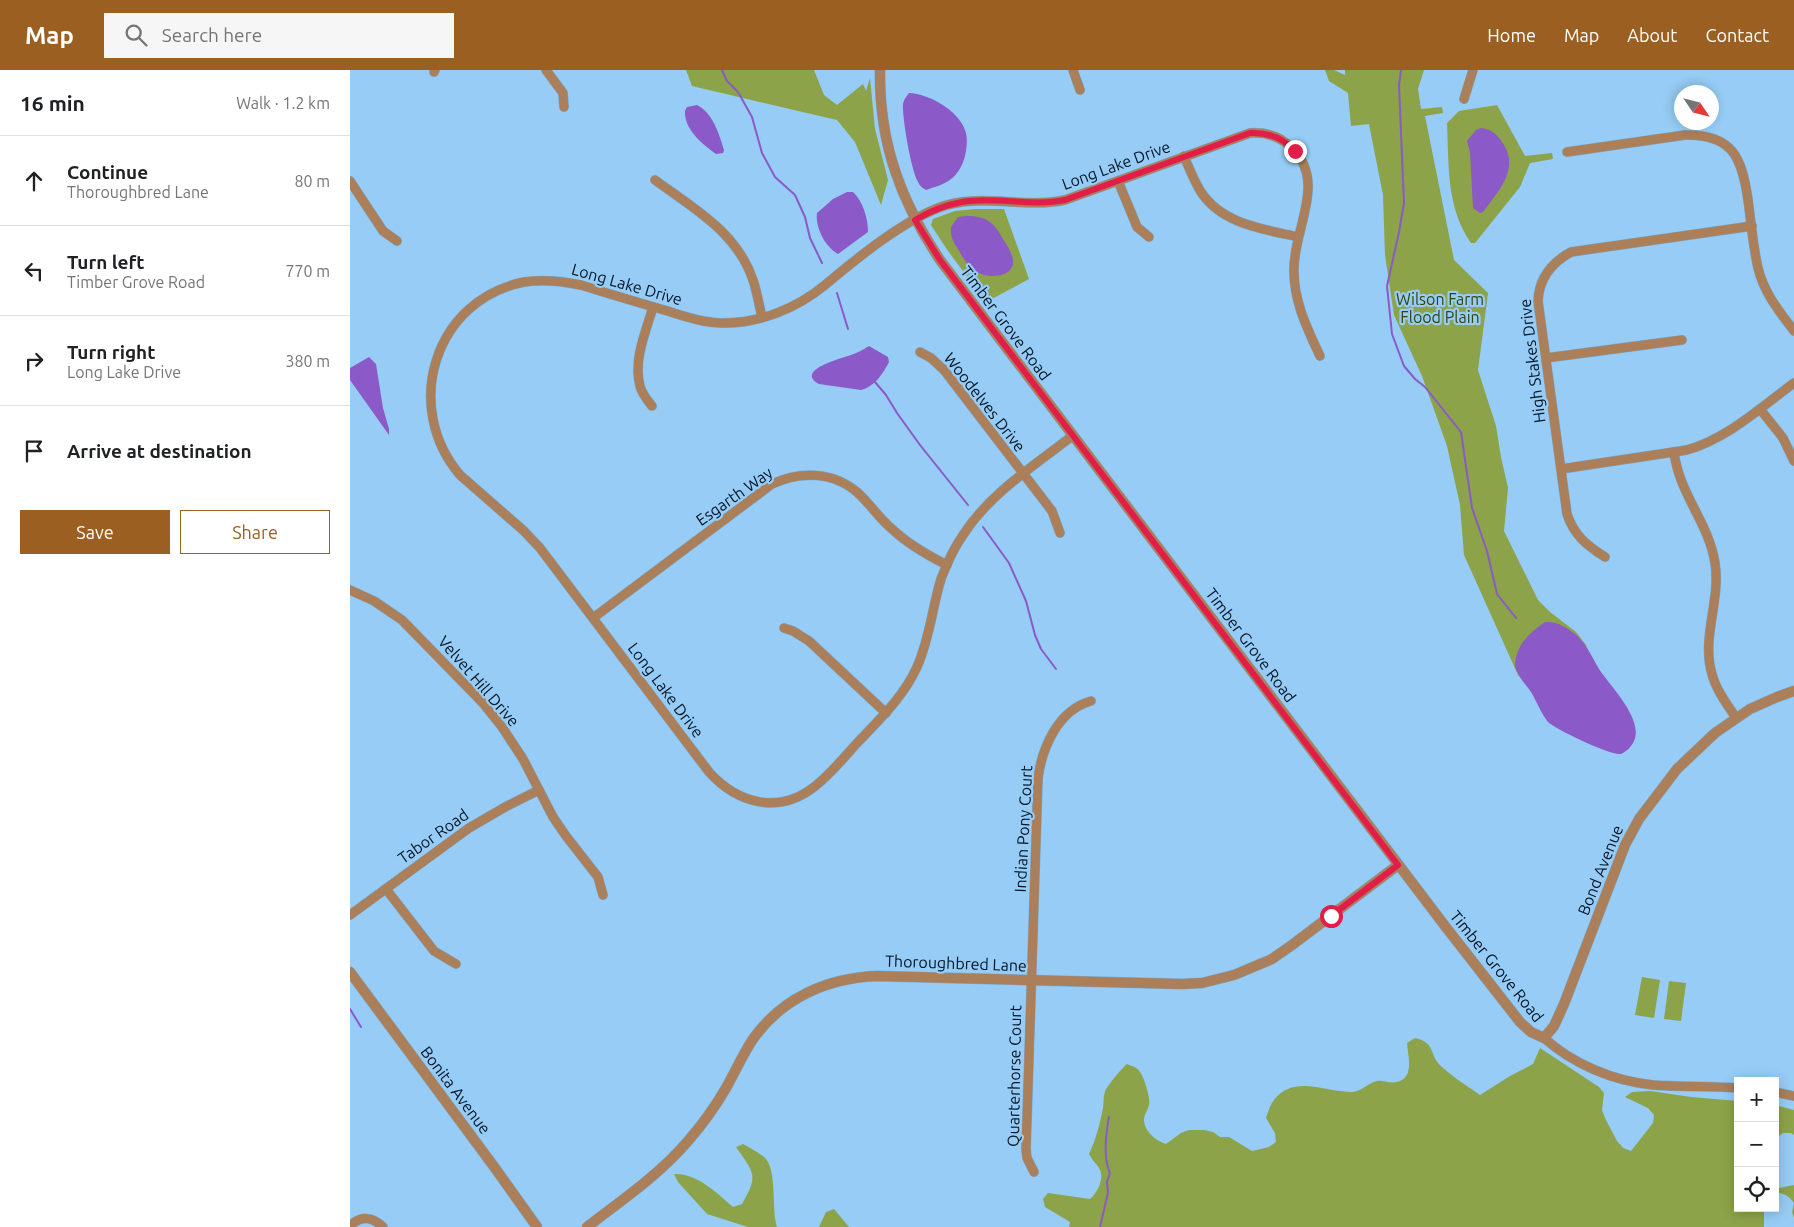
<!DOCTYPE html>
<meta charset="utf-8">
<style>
:root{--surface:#fff;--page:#f6f6f6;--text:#202124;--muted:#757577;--line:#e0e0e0;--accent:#9b5f21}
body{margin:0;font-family:Ubuntu,sans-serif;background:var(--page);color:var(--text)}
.controls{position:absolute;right:15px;bottom:15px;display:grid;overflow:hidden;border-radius:0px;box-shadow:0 2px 12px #0003}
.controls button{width:45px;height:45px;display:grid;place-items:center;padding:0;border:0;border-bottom:1px solid var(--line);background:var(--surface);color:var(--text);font:25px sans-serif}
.compass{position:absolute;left:1324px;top:15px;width:45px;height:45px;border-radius:50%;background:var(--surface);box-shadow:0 2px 12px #0003;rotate:125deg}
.stop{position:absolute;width:15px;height:15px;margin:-11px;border:4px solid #e11d48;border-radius:50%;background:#fff}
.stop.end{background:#e11d48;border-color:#fff;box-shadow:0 1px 5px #0008}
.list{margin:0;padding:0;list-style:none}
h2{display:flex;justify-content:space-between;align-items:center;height:65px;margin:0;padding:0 20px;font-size:21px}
h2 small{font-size:16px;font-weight:400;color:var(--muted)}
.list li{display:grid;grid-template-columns:32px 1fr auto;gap:15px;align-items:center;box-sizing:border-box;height:90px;padding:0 20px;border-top:1px solid var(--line)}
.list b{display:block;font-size:19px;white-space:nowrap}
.list p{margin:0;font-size:16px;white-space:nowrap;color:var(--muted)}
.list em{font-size:16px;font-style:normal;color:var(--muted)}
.actions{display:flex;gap:10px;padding:15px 20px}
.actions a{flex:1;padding:11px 0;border:1px solid var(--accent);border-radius:0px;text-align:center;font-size:18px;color:var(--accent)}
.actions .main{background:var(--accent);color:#fff}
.icon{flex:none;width:28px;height:28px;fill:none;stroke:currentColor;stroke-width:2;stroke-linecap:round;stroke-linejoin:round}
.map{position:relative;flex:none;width:1444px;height:1157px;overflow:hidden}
header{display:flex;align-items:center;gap:30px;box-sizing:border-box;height:70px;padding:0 25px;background:var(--accent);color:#fff}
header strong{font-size:24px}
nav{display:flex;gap:28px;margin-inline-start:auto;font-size:18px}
.search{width:350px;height:45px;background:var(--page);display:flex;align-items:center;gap:12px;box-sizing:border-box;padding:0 18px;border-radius:0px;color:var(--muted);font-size:19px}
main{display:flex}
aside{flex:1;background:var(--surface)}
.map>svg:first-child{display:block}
</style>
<header>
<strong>Map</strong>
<div class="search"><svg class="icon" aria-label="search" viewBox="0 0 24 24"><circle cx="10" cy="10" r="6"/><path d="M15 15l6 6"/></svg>Search here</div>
<nav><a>Home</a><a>Map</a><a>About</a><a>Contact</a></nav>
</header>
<main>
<aside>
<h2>16 min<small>Walk · 1.2 km</small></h2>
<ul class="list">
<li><svg class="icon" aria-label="ahead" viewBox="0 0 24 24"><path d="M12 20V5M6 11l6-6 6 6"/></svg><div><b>Continue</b><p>Thoroughbred Lane</p></div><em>80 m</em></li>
<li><svg class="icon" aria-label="left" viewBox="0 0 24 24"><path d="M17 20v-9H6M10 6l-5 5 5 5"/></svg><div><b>Turn left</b><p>Timber Grove Road</p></div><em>770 m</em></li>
<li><svg class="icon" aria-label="right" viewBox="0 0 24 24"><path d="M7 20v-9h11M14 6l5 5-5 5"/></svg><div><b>Turn right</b><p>Long Lake Drive</p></div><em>380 m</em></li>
<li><svg class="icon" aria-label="arrive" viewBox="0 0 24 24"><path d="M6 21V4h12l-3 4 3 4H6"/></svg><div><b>Arrive at destination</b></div></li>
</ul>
<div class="actions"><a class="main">Save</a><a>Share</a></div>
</aside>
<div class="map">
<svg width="1444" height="1157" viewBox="0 0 1444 1157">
<rect width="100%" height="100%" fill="#96ccf5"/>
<g fill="#8ca349">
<path d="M 336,0 L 464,0 L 474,25 L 487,35 L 513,14 L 516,21 L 520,8 L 525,59 L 538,110 L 531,135 L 505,72 L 487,50 L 342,16 Z"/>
<path d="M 975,0 L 984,0 L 995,5 L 995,0 L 1074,0 L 1068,19 L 1071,39 L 1092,37 L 1093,43 L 1075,46 L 1104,190 L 1138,223 L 1128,300 L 1146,356 L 1151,387 L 1158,418 L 1154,461 L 1188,530 L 1200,542 L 1226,562 L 1236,575 L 1242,592 L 1197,635 L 1168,605 L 1114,485 L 1110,435 L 1097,376 L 1072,306 L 1044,245 L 1035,185 L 1033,125 L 1019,54 L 1001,56 L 998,23 L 979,11 Z"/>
<path d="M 1147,35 L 1175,86 L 1202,83 L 1203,89 L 1180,93 L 1170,117 L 1125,173 L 1121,173 C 1096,137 1099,95 1097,53 L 1109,41 Z"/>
<path d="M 625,139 L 654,139 L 679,209 L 636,232 L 598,181 L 581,155 L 583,149 L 605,141 Z"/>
<path d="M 1292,907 L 1310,910 L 1304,948 L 1285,945 Z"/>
<path d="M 1319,911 L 1336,913 L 1331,951 L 1314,949 Z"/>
<path d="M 1065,968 C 1087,973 1078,985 1092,997 C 1103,1007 1117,1016 1130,1025 L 1160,1006 L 1183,994 L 1190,978 L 1249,1017 L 1254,1023 L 1252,1040 L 1255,1048 L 1267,1071 L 1273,1078 L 1281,1081 L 1303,1053 L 1304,1045 L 1298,1038 L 1275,1027 L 1282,1022 L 1300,1021 L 1341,1027 L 1388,1031 L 1388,1138 L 1414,1138 L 1414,1157 L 719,1157 L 720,1152 L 695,1137 L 693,1129 L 698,1123 L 740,1129 C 748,1122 755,1108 749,1098 C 746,1093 742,1090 739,1084 C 746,1070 750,1053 753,1038 C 754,1033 753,1027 755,1022 C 756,1017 773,997 777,994 C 782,996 787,997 790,1002 C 794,1007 801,1029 799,1035 C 798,1040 794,1044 794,1050 C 794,1061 806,1071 816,1074 L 831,1063 L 839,1060 L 854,1060 L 863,1062 L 870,1067 L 879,1067 L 902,1081 L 919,1077 L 926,1072 L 925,1063 L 916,1048 C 918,1042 920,1035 924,1030 C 944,1004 975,1022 1002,1022 C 1011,1022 1018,1013 1027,1011 C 1033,1010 1040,1014 1046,1012 C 1065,1009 1058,986 1057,973 Z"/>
<path d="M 1425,1035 L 1444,1040 L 1444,1065 L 1441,1063 L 1433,1063 L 1425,1069 Z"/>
<path d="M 393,1074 C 400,1078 408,1082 414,1087 C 428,1099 421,1140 427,1157 L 398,1157 L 357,1144 L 328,1112 L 324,1104 C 347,1103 367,1123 383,1137 L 392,1134 C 409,1105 404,1103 386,1077 Z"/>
<path d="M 1444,1115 L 1444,1148 L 1442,1142 L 1444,1133 C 1439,1126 1434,1123 1425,1123 L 1425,1119 Z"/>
<path d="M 484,1139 L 499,1157 L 469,1157 L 476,1142 Z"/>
</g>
<g fill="#8b5ac8">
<path d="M 559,23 C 579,24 608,40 615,60 C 618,68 617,77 615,86 C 613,94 608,104 601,109 C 594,115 584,117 576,120 C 572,118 570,116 568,112 C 561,100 552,47 553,34 C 554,29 556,27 559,23 Z"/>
<path d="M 347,35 C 363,43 369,64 374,80 L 373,83 L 366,84 C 352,74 334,59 335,41 L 337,37 Z"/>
<path d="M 1131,58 C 1140,59 1144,62 1150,69 C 1172,97 1150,119 1133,142 L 1130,143 L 1123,138 L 1120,82 L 1117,71 L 1126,60 Z"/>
<path d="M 497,122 L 503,122 C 513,131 518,149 518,162 L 488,184 C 475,177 465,157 467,143 L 483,129 Z"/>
<path d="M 617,146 C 636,146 644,152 653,169 C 657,175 662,183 663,190 C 665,208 638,209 627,202 C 618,197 613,188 608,179 C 603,172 600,166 601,157 L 608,147 Z"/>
<path d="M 519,276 L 538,287 L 539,292 C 533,304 524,317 511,320 L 469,314 C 444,300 493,288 501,285 C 507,283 513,280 519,276 Z"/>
<path d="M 19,287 L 26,294 L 33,338 L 39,359 L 39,365 L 0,310 L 0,298 Z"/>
<path d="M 1195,552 C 1207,551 1216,557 1225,564 C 1236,573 1242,587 1249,599 C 1260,616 1294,649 1284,671 C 1282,676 1276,682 1271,684 C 1261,686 1205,659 1198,652 C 1191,643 1187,632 1181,622 C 1175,614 1168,606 1165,597 C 1165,576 1179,563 1195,552 Z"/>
</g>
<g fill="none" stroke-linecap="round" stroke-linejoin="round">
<g stroke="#8b5ac8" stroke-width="2">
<path d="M 372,0 L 377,11 L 388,22 L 402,47 L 412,83 L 425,107 L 445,125 L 455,147 L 460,168 L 472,193"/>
<path d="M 1051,0 L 1049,15 L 1054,133 L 1049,162 L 1037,216 L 1042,264 L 1054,296 L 1065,309 L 1075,317 L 1111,362 L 1122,438 L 1137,481 L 1147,524 L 1166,548"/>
<path d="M 487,223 L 498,259"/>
<path d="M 525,312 L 536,325 L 547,343 L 570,375 L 618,435"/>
<path d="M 633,457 L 659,493 L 676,531 L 685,565 L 691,579 L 706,599"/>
<path d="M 0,939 L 11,957"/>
<path d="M 750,1157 L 758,1123 L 757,1112 L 760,1103 C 753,1088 756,1063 759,1047"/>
</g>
<defs>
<g id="minor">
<path d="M 196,0 L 213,23 L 214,37"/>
<path d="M 723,0 L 730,20"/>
<path d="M 84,2 L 85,0"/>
<path d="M 1114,29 L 1123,0"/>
<path d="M 1217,82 L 1335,65 C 1383,64 1392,88 1398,130 C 1401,152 1403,176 1408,198 C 1414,223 1429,241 1444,261"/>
<path d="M 834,86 C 839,98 844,111 851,122 C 872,154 913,159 948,167"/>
<path d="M 305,110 C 343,138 387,162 403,210 C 407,222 409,235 412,247"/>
<path d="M 0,111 L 33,161 L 47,171"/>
<path d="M 768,111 L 785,152 L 787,157 L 799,167"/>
<path d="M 570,282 L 581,288 L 594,300 L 702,441 L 710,463"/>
<path d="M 1196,288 L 1332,270"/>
<path d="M 302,336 C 297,330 292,324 290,316 C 283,290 296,261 303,237"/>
<path d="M 1410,339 L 1433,368 L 1444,391"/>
<path d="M 722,366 C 684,396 640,423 613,465 C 604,478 597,493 591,509 C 582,538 580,568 567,597 C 554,626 531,648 509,671 C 495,686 481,704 464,717 C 428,745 387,733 359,702 L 190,478 L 174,461 L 110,405 C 52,337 84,230 174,212 C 194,209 212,211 231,215 C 259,224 287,232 314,240 C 334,246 353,253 374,253 C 411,253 447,238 475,215 C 506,189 550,153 588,138 C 629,122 673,139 715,130 L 900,63 C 916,62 931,67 942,78 C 977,112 944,158 944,198 C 943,230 957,258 970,286"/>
<path d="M 1324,382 C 1329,424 1359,453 1365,493 C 1371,530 1351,568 1362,604 C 1366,620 1377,634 1386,648"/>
<path d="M 1211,399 L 1337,380 C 1378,368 1410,338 1444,313"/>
<path d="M 1255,487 C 1236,475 1224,465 1217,444 L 1188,231 C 1189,208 1201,193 1221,182 L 1402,156"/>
<path d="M 0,520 L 24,531 L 52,550 L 132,632 L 152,657 L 173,689 L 203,747 L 216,766 L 248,807 L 253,825"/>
<path d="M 243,548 L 422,414 C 450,401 483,401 508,423 C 520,434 529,448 542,459 C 558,474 577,485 597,495"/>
<path d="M 434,558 L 443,561 L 459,571 L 536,643"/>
<path d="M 36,819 L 84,881 L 106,894"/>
<path d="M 0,845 L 119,758 L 157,736 L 189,720"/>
<path d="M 1194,968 C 1223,994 1263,1011 1303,1015 C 1331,1017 1359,1016 1388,1018"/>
<path d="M 1425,1022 L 1444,1026"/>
<path d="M 684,1102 L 677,1088 L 676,1079 L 688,708 C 692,678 708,640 741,631"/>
<path d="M 0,1156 C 11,1145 23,1147 33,1157"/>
</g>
<g id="tertiary">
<path d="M 530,0 C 529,72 550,130 590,190 L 1095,856 L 1170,952 L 1181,962 L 1194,968 L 1204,956 L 1214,934 L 1275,775 L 1289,749 L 1327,699 L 1365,663 L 1400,639 L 1427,627 L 1444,621"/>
<path d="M 0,902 L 145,1098 L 187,1157"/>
<path d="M 237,1157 C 272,1130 309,1105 338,1071 C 352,1055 365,1037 376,1018 C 385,1002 393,984 403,969 C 433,927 478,908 527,906 L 832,914 L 852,913 L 884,905 L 922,889 L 942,875 L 1048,795"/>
</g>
</defs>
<use href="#minor" stroke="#7babd0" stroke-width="10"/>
<use href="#tertiary" stroke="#7babd0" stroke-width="11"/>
<use href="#minor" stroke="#ab7f5a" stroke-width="9"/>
<use href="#tertiary" stroke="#ab7f5a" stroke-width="10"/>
</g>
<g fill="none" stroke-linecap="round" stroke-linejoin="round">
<path stroke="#e11d48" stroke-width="6" d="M 945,81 C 933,68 918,62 900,63 L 715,130 C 681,137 646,126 612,132 C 595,135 580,141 565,150 L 590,190 L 1048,795 L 981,846"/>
</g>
<g text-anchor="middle" stroke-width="4.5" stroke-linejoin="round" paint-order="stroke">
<g font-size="16" fill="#001426" stroke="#96ccf5">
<text transform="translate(766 95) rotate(-20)" y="6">Long Lake Drive</text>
<text transform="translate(277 214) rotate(16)" y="6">Long Lake Drive</text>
<text transform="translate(656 253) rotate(53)" y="6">Timber Grove Road</text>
<text transform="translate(1182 291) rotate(-97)" y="6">High Stakes Drive</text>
<text transform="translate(635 332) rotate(52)" y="6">Woodelves Drive</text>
<text transform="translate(384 426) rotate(-35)" y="6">Esgarth Way</text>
<text transform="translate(901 575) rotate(53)" y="6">Timber Grove Road</text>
<text transform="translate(129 611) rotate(49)" y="6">Velvet Hill Drive</text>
<text transform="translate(316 620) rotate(53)" y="6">Long Lake Drive</text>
<text transform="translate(673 759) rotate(-87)" y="6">Indian Pony Court</text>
<text transform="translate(83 766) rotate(-35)" y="6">Tabor Road</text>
<text transform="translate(1250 800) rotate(-68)" y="6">Bond Avenue</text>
<text transform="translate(606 893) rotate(2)" y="6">Thoroughbred Lane</text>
<text transform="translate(1147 896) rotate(51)" y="6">Timber Grove Road</text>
<text transform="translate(664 1006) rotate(-89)" y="6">Quarterhorse Court</text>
<text transform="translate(106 1020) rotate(53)" y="6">Bonita Avenue</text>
</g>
<g font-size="16" fill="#36420a" stroke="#96ccf5">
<text x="1090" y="235">Wilson Farm<tspan x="1090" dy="18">Flood Plain</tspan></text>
</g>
</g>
</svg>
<div class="controls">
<button>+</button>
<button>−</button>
<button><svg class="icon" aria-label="locate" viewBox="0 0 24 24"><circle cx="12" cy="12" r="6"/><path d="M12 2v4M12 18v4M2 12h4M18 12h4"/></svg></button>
</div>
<svg class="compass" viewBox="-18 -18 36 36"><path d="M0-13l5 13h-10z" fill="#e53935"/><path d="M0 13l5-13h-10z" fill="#757577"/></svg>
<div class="stop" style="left:981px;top:846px"></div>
<div class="stop end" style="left:945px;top:81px"></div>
</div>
</main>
